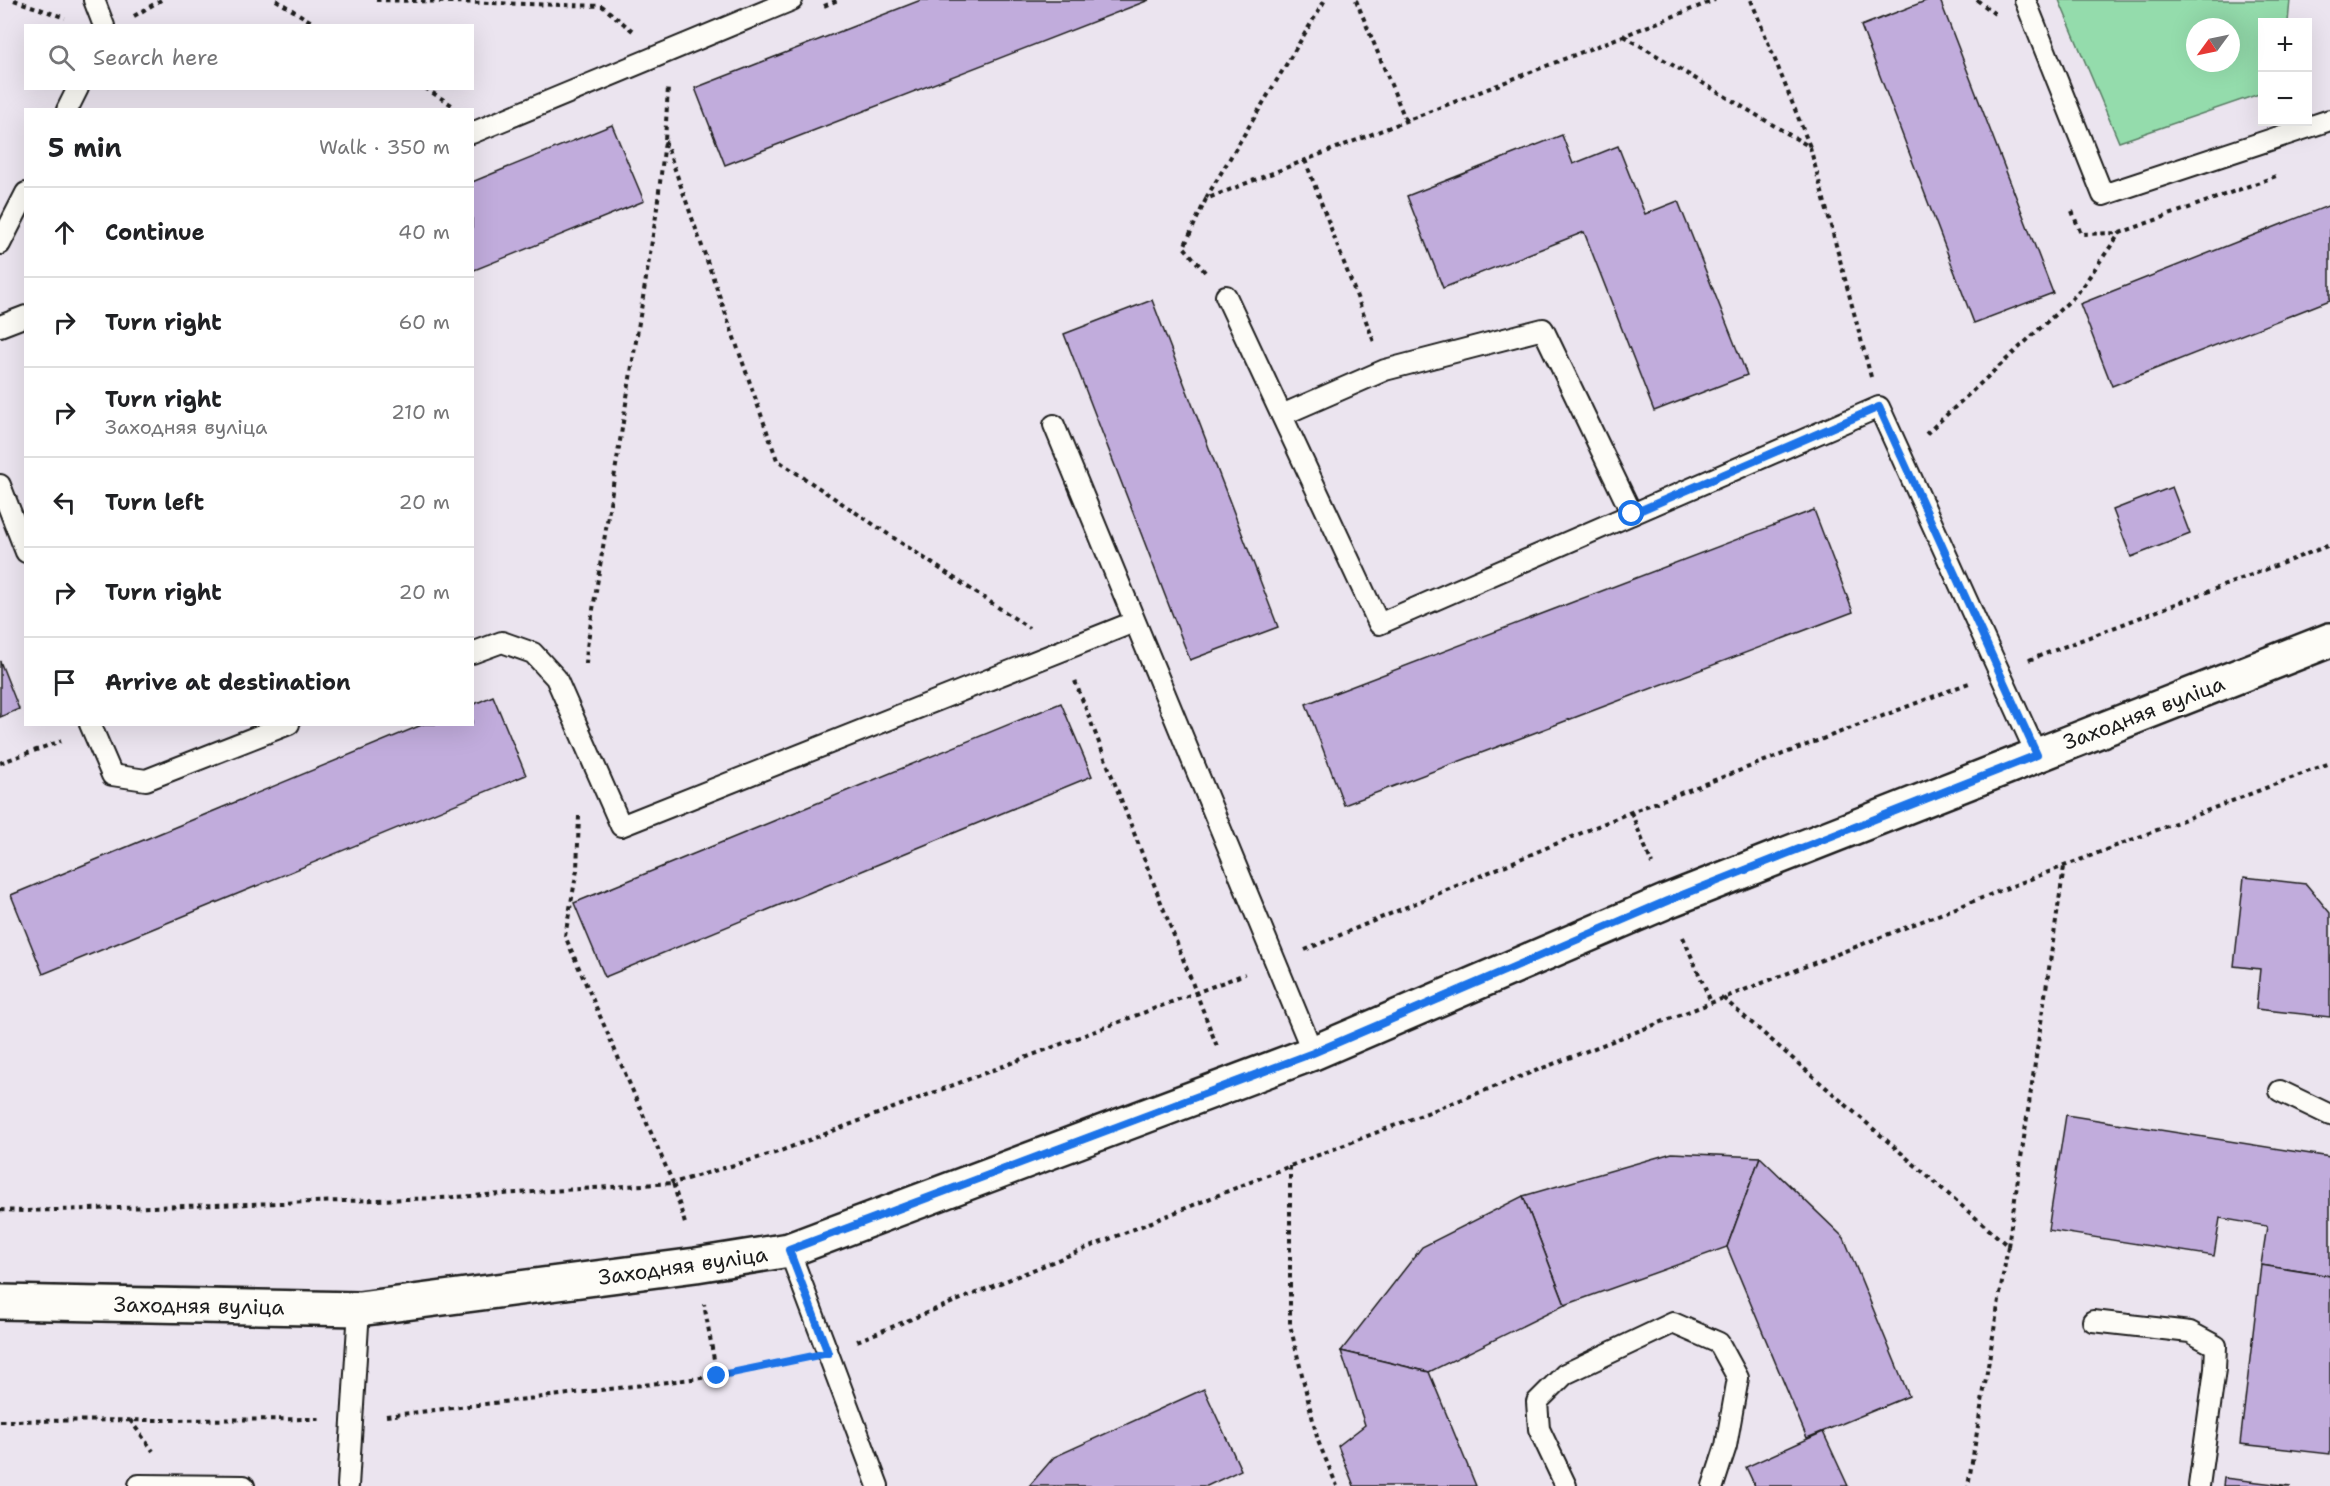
<!DOCTYPE html>
<meta charset="utf-8">
<style>
:root{--surface:#fff;--page:#f6f6f6;--text:#202124;--muted:#757577;--line:#e0e0e0}
body{margin:0;font-family:"Shantell Sans",sans-serif;background:var(--page);color:var(--text)}
.controls{position:absolute;right:18px;top:18px;display:grid;overflow:hidden;border-radius:0px;box-shadow:0 6px 24px #0002}
.controls button{width:54px;height:54px;display:grid;place-items:center;padding:0;border:0;border-bottom:2px solid var(--line);background:var(--surface);color:var(--text);font:30px sans-serif}
.compass{position:absolute;left:2186px;top:18px;width:54px;height:54px;border-radius:50%;background:var(--surface);box-shadow:0 6px 24px #0002;rotate:237deg}
.stop{position:absolute;width:18px;height:18px;margin:-14px;border:4px solid #1a73e8;border-radius:50%;background:#fff}
.stop.end{background:#1a73e8;border-color:#fff;box-shadow:0 2px 6px #0008}
.list{margin:0;padding:0;list-style:none}
h2{display:flex;justify-content:space-between;align-items:center;height:78px;margin:0;padding:0 24px;font-size:26px}
h2 small{font-size:20px;font-weight:400;color:var(--muted)}
.list li{display:grid;grid-template-columns:39px 1fr auto;gap:18px;align-items:center;box-sizing:border-box;height:90px;padding:0 24px;border-top:2px solid var(--line)}
.list b{display:block;font-size:22px;white-space:nowrap}
.list p{margin:0;font-size:20px;white-space:nowrap;color:var(--muted)}
.list em{font-size:20px;font-style:normal;color:var(--muted)}
.icon{flex:none;width:33px;height:33px;fill:none;stroke:currentColor;stroke-width:2;stroke-linecap:round;stroke-linejoin:round}
.map{position:relative;flex:none;width:2330px;height:1486px;overflow:hidden}
.search{position:absolute;background:var(--surface);box-shadow:0 6px 24px #0002;left:24px;top:24px;width:450px;height:66px;display:flex;align-items:center;gap:15px;box-sizing:border-box;padding:0 21px;border-radius:0px;color:var(--muted);font-size:22px}
.panel{position:absolute;background:var(--surface);box-shadow:0 6px 24px #0002;left:24px;top:108px;width:450px;height:618px;border-radius:0px}
.map>svg:first-child{display:block}
</style>
<div class="map">
<svg width="2330" height="1486" viewBox="0 0 2330 1486">
<rect width="100%" height="100%" fill="#ebe4ef"/>
<filter id="ink" filterUnits="userSpaceOnUse"><feTurbulence type="fractalNoise" baseFrequency=".0167" numOctaves="2"/><feDisplacementMap in="SourceGraphic" scale="12" xChannelSelector="R" yChannelSelector="G"/><feConvolveMatrix kernelMatrix="1 2 1 2 8 2 1 2 1" color-interpolation-filters="sRGB"/></filter>
<g filter="url(#ink)">
<path fill="#94dcac" stroke="#587c64" stroke-width="1.5" fill-rule="evenodd" d="M 2059,0 L 2290,0 L 2288,22 L 2262,22 L 2262,93 L 2119,142 ZM 2195,27 L 2231,27 L 2231,63 L 2195,63 Z"/>
<g fill="#c1acdc" stroke="#1c1c1c" stroke-width="1.5">
<path d="M 921,0 L 1149,0 L 725,165 L 695,88 Z"/>
<path d="M 1928,0 L 1940,0 L 2053,293 L 1974,323 L 1861,26 Z"/>
<path d="M 612,125 L 644,201 L 472,271 L 472,182 Z"/>
<path d="M 1562,135 L 1573,164 L 1618,146 L 1645,214 L 1678,201 L 1747,375 L 1654,411 L 1584,232 L 1443,288 L 1407,196 Z"/>
<path d="M 2330,205 L 2330,300 L 2112,386 L 2080,304 Z"/>
<path d="M 1152,300 L 1278,627 L 1190,660 L 1064,334 Z"/>
<path d="M 2172,487 L 2190,534 L 2131,557 L 2113,510 Z"/>
<path d="M 1814,510 L 1853,612 L 1344,805 L 1306,704 Z"/>
<path d="M 0,661 L 19,709 L 0,717 Z"/>
<path d="M 493,696 L 526,775 L 43,974 L 11,895 L 424,724 L 472,724 L 472,705 Z"/>
<path d="M 1061,703 L 1092,776 L 605,977 L 574,903 Z"/>
<path d="M 2244,877 L 2306,884 L 2330,913 L 2330,1017 L 2256,1009 L 2260,969 L 2234,966 Z"/>
<path d="M 2066,1115 L 2330,1157 L 2330,1276 L 2261,1265 L 2267,1226 L 2220,1218 L 2214,1256 L 2048,1230 Z"/>
<path d="M 1672,1153 L 1760,1157 L 1727,1247 L 1565,1305 L 1523,1196 Z"/>
<path d="M 1760,1157 L 1844,1238 L 1909,1396 L 1807,1438 L 1727,1247 Z"/>
<path d="M 1523,1196 L 1565,1305 L 1429,1372 L 1341,1351 L 1422,1247 Z"/>
<path d="M 2261,1265 L 2330,1276 L 2330,1454 L 2240,1444 Z"/>
<path d="M 1341,1351 L 1429,1372 L 1476,1486 L 1354,1486 L 1338,1446 L 1365,1425 Z"/>
<path d="M 1204,1389 L 1241,1470 L 1207,1486 L 1029,1486 L 1054,1457 Z"/>
<path d="M 1823,1432 L 1848,1486 L 1755,1486 L 1746,1467 Z"/>
<path d="M 2224,1478 L 2291,1486 L 2223,1486 Z"/>
</g>
<g fill="none" stroke-linecap="round" stroke-linejoin="round">
<defs>
<g id="service">
<path d="M 94,0 L 104,26"/>
<path d="M 2025,0 L 2103,195 L 2330,120"/>
<path d="M 67,110 L 78,88"/>
<path d="M 472,133 L 792,0"/>
<path d="M 0,244 L 26,193"/>
<path d="M 1226,296 L 1379,624 L 1879,407 L 2037,755"/>
<path d="M 0,326 L 26,316"/>
<path d="M 1281,413 L 1282,415 L 1385,370 L 1543,329 L 1632,514"/>
<path d="M 1054,425 L 1313,1053"/>
<path d="M 0,485 L 26,552"/>
<path d="M 472,653 L 502,642 L 533,653 L 556,678 L 621,826 L 1134,622"/>
<path d="M 90,724 L 112,775 L 146,780 L 289,724"/>
<path d="M 2280,1091 L 2330,1115"/>
<path d="M 789,1250 L 878,1486"/>
<path d="M 2093,1321 L 2190,1332 L 2216,1346 L 2215,1369 L 2199,1486"/>
<path d="M 139,1485 L 244,1486"/>
<path d="M 348,1486 L 359,1309"/>
<path d="M 1566,1486 L 1539,1429 L 1537,1402 L 1565,1374 L 1673,1323 L 1719,1343 L 1738,1378 L 1726,1446 L 1713,1486"/>
</g>
<path id="tertiary" d="M 0,1302 L 359,1309 L 696,1265 L 789,1250 L 1313,1053 L 1667,901 L 2330,640"/>
</defs>
<use href="#service" stroke="#1c1c1c" stroke-width="24"/>
<use href="#tertiary" stroke="#1c1c1c" stroke-width="38"/>
<g stroke="#1c1c1c" stroke-width="4" stroke-dasharray="4.5 4.5" stroke-linecap="butt">
<path d="M 14,0 L 65,18"/>
<path d="M 276,0 L 318,26"/>
<path d="M 376,0 L 602,6 L 634,32"/>
<path d="M 1356,0 L 1406,121"/>
<path d="M 1751,0 L 1810,147"/>
<path d="M 1977,0 L 1995,14"/>
<path d="M 824,6 L 838,0"/>
<path d="M 134,16 L 161,0"/>
<path d="M 1624,36 L 1810,147 L 1871,377"/>
<path d="M 425,88 L 455,107"/>
<path d="M 665,141 L 777,460 L 1029,628"/>
<path d="M 1305,160 L 1374,342"/>
<path d="M 1206,198 L 1325,0"/>
<path d="M 2072,211 L 2081,234 L 2120,233 L 2279,175"/>
<path d="M 1205,272 L 1184,247 L 1206,199 L 1715,0"/>
<path d="M 1926,434 L 2077,294 L 2120,233"/>
<path d="M 2029,660 L 2330,545"/>
<path d="M 586,664 L 587,647 L 656,216 L 665,141 L 668,87"/>
<path d="M 1075,681 L 1218,1049"/>
<path d="M 0,763 L 61,741"/>
<path d="M 1631,812 L 1652,864"/>
<path d="M 579,816 L 577,870 L 565,936 L 673,1183 L 775,1153 L 1245,974"/>
<path d="M 1683,937 L 1711,1002"/>
<path d="M 1305,950 L 1631,812 L 1969,683"/>
<path d="M 1723,998 L 2008,1246 L 1968,1486"/>
<path d="M 1290,1166 L 1290,1325 L 1318,1441 L 1337,1486"/>
<path d="M 0,1210 L 24,1211 L 440,1198 L 673,1183 L 686,1227"/>
<path d="M 2008,1246 L 2064,867"/>
<path d="M 857,1341 L 1290,1166 L 2330,763"/>
<path d="M 717,1376 L 795,1360"/>
<path d="M 386,1416 L 717,1376 L 704,1304"/>
<path d="M 130,1420 L 153,1451"/>
<path d="M 0,1421 L 321,1419"/>
</g>
<use href="#service" stroke="#fdfcf7" stroke-width="20"/>
<use href="#tertiary" stroke="#fdfcf7" stroke-width="33"/>
</g>
</g>
<g fill="none" stroke-linecap="round" stroke-linejoin="round" filter="url(#ink)">
<path stroke="#1a73e8" stroke-width="8" d="M 717,1376 L 828,1353 L 789,1250 L 1313,1053 L 1667,901 L 2037,755 L 1879,407 L 1632,514"/>
</g>
<g text-anchor="middle" stroke-width="6" stroke-linejoin="round" paint-order="stroke">
<g font-size="21" fill="#1c1c1c" stroke="#fdfcf7">
<text transform="translate(2144 713) rotate(-21)" y="7">Заходняя вуліца</text>
<text transform="translate(683 1266) rotate(-8)" y="7">Заходняя вуліца</text>
<text transform="translate(199 1306) rotate(1)" y="7">Заходняя вуліца</text>
</g>
</g>
</svg>
<div class="controls">
<button>+</button>
<button>−</button>
</div>
<svg class="compass" viewBox="-18 -18 36 36"><path d="M0-13l5 13h-10z" fill="#e53935"/><path d="M0 13l5-13h-10z" fill="#757577"/></svg>
<div class="stop" style="left:1632px;top:514px"></div>
<div class="stop end" style="left:717px;top:1376px"></div>
<div class="search"><svg class="icon" aria-label="search" viewBox="0 0 24 24"><circle cx="10" cy="10" r="6"/><path d="M15 15l6 6"/></svg>Search here</div>
<section class="panel">
<h2>5 min<small>Walk · 350 m</small></h2>
<ul class="list">
<li><svg class="icon" aria-label="ahead" viewBox="0 0 24 24"><path d="M12 20V5M6 11l6-6 6 6"/></svg><div><b>Continue</b></div><em>40 m</em></li>
<li><svg class="icon" aria-label="right" viewBox="0 0 24 24"><path d="M7 20v-9h11M14 6l5 5-5 5"/></svg><div><b>Turn right</b></div><em>60 m</em></li>
<li><svg class="icon" aria-label="right" viewBox="0 0 24 24"><path d="M7 20v-9h11M14 6l5 5-5 5"/></svg><div><b>Turn right</b><p>Заходняя вуліца</p></div><em>210 m</em></li>
<li><svg class="icon" aria-label="left" viewBox="0 0 24 24"><path d="M17 20v-9H6M10 6l-5 5 5 5"/></svg><div><b>Turn left</b></div><em>20 m</em></li>
<li><svg class="icon" aria-label="right" viewBox="0 0 24 24"><path d="M7 20v-9h11M14 6l5 5-5 5"/></svg><div><b>Turn right</b></div><em>20 m</em></li>
<li><svg class="icon" aria-label="arrive" viewBox="0 0 24 24"><path d="M6 21V4h12l-3 4 3 4H6"/></svg><div><b>Arrive at destination</b></div></li>
</ul>
</section>
</div>
